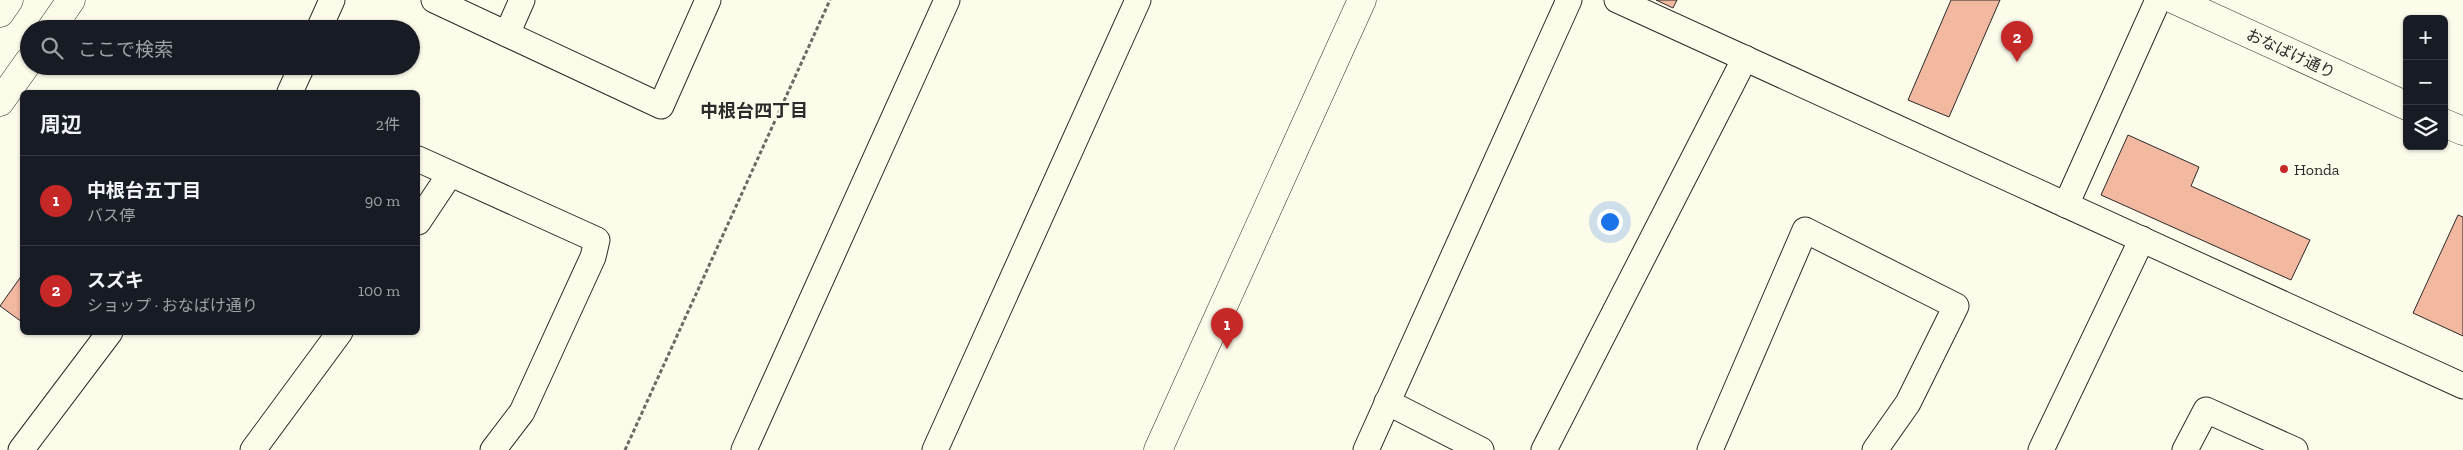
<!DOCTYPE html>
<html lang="ja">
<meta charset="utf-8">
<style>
:root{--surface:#171b24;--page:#20242c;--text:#f1f3f6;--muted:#9ea1a6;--line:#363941;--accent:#c62828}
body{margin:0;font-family:"Zilla Slab","Noto Sans JP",serif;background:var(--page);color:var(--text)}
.controls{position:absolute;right:15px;top:15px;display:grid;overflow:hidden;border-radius:8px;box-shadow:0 1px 4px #0004}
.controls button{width:45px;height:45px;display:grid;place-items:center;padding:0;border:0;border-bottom:1px solid var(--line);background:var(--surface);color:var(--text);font:25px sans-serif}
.you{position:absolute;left:1609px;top:221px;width:18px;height:18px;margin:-12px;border:4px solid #fff;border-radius:50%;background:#1a73e8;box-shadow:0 0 0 8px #1a73e833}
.badge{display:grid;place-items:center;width:32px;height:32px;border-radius:50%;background:var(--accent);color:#fff;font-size:16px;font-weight:700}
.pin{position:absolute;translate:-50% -41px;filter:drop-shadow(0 1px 2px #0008)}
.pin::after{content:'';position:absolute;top:26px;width:18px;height:15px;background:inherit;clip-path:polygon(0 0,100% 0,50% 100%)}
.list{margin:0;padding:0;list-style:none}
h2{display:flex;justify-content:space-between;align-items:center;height:65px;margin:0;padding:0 20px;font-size:21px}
h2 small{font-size:16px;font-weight:400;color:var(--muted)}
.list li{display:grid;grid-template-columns:32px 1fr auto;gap:15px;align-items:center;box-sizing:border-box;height:90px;padding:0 20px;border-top:1px solid var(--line)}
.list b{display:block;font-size:19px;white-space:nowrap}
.list p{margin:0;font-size:16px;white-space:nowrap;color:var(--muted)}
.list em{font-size:16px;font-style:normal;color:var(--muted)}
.icon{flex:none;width:28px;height:28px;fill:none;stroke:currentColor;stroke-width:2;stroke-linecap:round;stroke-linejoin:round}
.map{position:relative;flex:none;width:2463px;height:450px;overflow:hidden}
.search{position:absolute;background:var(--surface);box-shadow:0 1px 4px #0004;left:20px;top:20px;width:400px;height:55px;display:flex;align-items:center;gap:12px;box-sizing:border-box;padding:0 18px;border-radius:28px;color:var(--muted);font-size:19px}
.panel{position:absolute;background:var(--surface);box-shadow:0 1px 4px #0004;left:20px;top:90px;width:400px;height:245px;border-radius:8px}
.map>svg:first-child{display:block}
</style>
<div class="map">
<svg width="2463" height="450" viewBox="0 0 2463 450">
<rect width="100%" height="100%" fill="#fdfbea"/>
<g fill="#f2b8a0" stroke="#2b2b2b">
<path d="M 1656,0 L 1677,0 L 1673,8 Z"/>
<path d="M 1951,0 L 2000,0 L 1949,117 L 1908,100 Z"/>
<path d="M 2128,135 L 2199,167 L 2191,186 L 2310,240 L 2291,280 L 2101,195 Z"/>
<path d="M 2458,215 L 2463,217 L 2463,336 L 2413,313 Z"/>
<path d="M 22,275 L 22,322 L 0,306 Z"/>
</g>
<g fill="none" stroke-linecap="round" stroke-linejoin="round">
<defs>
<g id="minor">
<path d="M 434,0 L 661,106 L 708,0"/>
<path d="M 1617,0 L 2463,386"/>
<path d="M 319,29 L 332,0"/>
<path d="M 507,34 L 522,0"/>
<path d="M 290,92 L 302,66"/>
<path d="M 418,159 L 597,240 L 593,257 L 522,412 L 493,450"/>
<path d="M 2066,205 L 2158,0"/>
<path d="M 418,222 L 450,174"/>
<path d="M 1387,402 L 1481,450"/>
<path d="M 21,450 L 110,332"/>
<path d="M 253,450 L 340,332"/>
<path d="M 744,450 L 947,0"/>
<path d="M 935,450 L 1138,0"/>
<path d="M 1366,450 L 1569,0"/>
<path d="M 1544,450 L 1745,58"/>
<path d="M 1710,450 L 1805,230 L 1956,306 L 1908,403 L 1875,450"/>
<path d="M 2041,450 L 2142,239"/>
<path d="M 2185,450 L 2206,410 L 2295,450"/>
</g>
<path id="tertiary" d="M 1158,450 L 1362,0"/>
<g id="secondary">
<path d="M 0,13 L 9,0"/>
<path d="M 51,29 L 71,0"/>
<path d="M 0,102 L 29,61"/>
</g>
<g id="primary">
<path d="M 2175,0 L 2407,106"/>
<path d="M 2444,123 L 2463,131"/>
</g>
</defs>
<use href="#minor" stroke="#2b2b2b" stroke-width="27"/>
<use href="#tertiary" stroke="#2b2b2b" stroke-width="29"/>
<use href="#secondary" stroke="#2b2b2b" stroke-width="29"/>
<use href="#primary" stroke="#2b2b2b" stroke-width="29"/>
<path stroke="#6a6964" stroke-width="3" stroke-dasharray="4 2.5" stroke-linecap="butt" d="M 625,450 L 830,0"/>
<use href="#minor" stroke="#fdfbea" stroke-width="25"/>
<use href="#tertiary" stroke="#fdfbea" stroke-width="28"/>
<use href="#secondary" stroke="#fdfbea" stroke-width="28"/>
<use href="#primary" stroke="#fdfbea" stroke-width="28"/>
</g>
<circle fill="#c62828" stroke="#fdfbea" stroke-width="2" cx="2284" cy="169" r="5"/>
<g text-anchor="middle" stroke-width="4" stroke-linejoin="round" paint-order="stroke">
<g font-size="16" fill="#2b2b2b" stroke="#fdfbea">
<text transform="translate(2291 53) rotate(25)" y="6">おなばけ通り</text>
</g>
<g font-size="16" fill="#2b2b2b" stroke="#fdfbea" text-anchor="start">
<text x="2294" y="175">Honda</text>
</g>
<g font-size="18" font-weight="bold" fill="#2b2b2b" stroke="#fdfbea">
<text x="754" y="117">中根台四丁目</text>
</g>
</g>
</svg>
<div class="controls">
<button>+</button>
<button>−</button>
<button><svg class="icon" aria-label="layers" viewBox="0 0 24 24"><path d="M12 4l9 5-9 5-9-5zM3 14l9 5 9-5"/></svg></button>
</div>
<div class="you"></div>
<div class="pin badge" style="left:1227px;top:349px">1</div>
<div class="pin badge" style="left:2017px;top:62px">2</div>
<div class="search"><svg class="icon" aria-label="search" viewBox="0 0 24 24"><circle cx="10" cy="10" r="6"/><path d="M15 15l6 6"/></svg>ここで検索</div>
<section class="panel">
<h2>周辺<small>2件</small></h2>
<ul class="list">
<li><span class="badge">1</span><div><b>中根台五丁目</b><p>バス停</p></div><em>90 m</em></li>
<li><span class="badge">2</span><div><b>スズキ</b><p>ショップ · おなばけ通り</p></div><em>100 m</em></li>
</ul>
</section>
</div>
